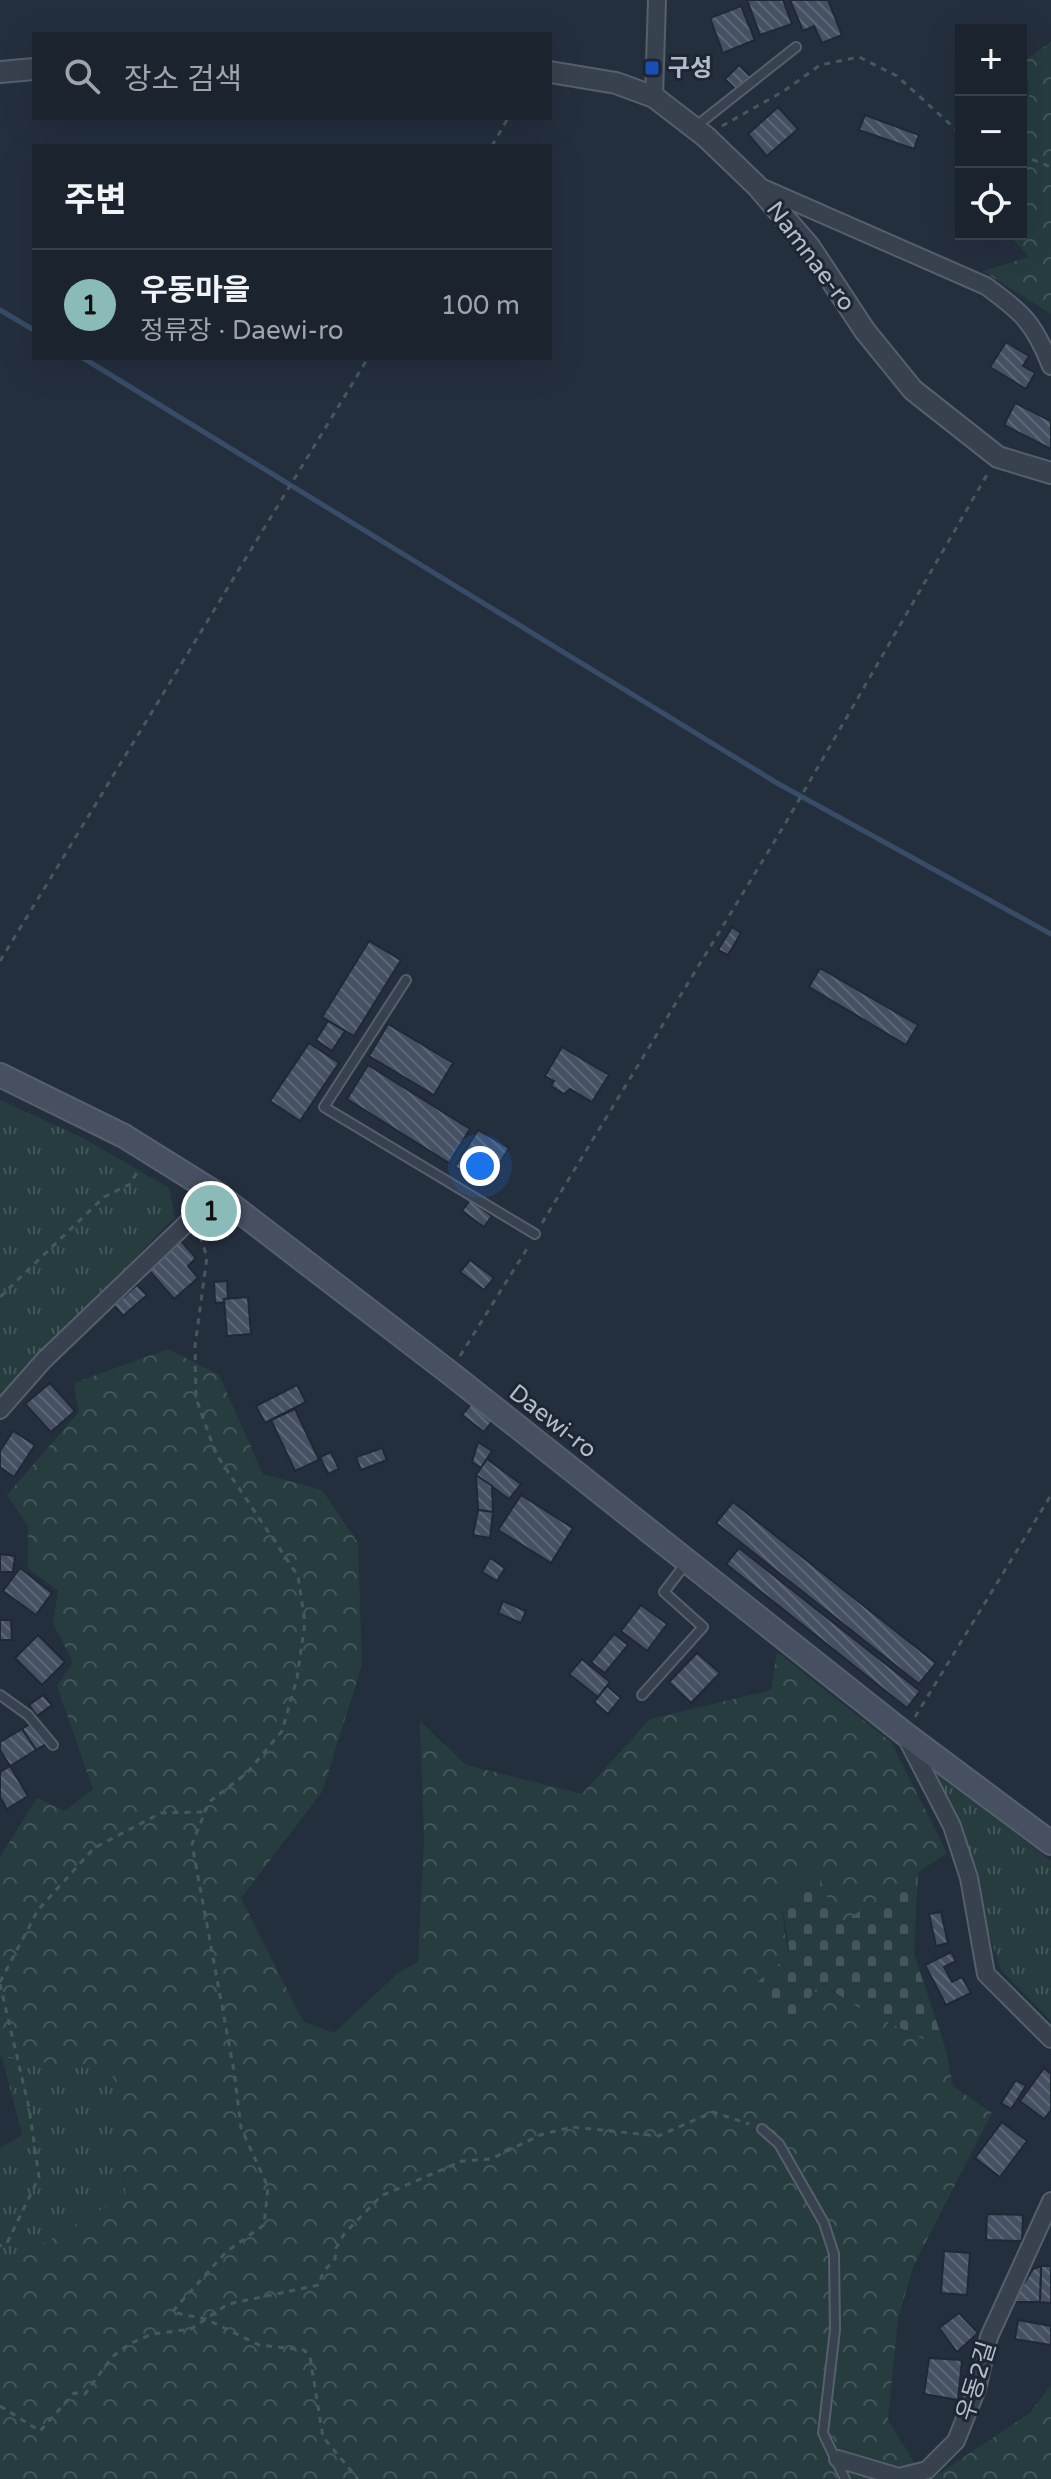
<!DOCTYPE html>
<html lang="ko">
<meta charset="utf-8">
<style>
:root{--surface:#1b232e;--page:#242b36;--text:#f1f3f6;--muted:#a0a4aa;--line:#39404a;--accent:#8bbbb9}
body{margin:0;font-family:"Varela Round","Noto Sans KR",sans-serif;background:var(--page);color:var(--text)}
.controls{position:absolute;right:24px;top:24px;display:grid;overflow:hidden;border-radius:0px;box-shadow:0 8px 32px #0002}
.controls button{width:72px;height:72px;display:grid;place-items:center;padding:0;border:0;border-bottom:2px solid var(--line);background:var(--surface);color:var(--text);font:40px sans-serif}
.you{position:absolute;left:480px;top:1166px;width:28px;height:28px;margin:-20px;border:6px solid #fff;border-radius:50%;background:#1a73e8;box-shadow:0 0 0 12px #1a73e833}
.badge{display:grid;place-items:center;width:52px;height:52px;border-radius:50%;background:var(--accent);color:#111;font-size:26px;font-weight:700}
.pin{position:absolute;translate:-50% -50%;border:4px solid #fff;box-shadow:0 2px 8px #0006}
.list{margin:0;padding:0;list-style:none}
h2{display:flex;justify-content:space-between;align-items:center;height:104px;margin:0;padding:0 32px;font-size:34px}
h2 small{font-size:26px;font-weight:400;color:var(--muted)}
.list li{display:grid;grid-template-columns:52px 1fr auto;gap:24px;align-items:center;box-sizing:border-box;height:112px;padding:0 32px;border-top:2px solid var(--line)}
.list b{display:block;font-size:30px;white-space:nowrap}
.list p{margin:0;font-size:26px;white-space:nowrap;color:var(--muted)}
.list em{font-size:26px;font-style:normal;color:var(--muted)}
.icon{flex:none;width:44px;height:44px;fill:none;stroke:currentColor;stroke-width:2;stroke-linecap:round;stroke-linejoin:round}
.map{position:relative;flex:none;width:1051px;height:2479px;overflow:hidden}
.search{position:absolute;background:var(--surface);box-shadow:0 8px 32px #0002;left:32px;top:32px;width:520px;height:88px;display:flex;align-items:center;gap:20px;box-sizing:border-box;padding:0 28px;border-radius:0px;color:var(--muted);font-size:30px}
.panel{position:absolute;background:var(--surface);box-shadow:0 8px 32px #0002;left:32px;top:144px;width:520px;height:216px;border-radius:0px}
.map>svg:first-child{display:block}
</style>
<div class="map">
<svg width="1051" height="2479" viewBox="0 0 1051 2479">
<defs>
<pattern id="grass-tufts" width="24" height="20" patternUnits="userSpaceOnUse" patternTransform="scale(2)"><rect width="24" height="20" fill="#263c3f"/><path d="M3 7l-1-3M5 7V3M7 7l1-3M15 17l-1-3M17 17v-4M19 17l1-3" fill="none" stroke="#435659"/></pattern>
<pattern id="forest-crowns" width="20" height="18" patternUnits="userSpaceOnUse" patternTransform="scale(2)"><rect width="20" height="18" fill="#263c3f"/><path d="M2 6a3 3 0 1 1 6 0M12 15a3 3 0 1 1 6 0" fill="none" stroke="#435659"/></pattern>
<pattern id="cemetery-stones" width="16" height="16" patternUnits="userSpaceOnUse" patternTransform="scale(2)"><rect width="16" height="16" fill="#263c3f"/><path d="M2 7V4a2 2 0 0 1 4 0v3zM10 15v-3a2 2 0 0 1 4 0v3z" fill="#435659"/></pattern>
<pattern id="building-back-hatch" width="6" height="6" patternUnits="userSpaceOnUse" patternTransform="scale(2)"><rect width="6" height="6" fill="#455162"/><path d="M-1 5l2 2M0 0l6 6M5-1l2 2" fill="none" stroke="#5d6877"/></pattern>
</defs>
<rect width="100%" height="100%" fill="#242f3e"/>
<g fill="url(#grass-tufts)">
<path d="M 0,1100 L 81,1137 L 169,1188 L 175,1217 L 0,1397 Z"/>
<path d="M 935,1770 L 1051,1861 L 1051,2021 L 1001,1970 Z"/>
<path d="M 2,2057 L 112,2070 L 126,2196 L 0,2269 L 0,2148 L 22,2135 Z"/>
</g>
<g fill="url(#forest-crowns)">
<path d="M 1051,42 L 1051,314 L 983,271 L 1029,257 L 1008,234 L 1021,234 L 1021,115 L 1029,96 L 1026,60 Z"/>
<path d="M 168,1349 L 219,1375 L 263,1474 L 322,1490 L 358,1543 L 362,1665 L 322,1792 L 241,1898 L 303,2021 L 334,2033 L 398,1973 L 418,1962 L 424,1839 L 420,1721 L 466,1765 L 582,1794 L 650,1719 L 771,1690 L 777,1652 L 891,1742 L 947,1853 L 839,1926 L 816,1871 L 781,1899 C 784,1915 783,1940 790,1954 C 805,1987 912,2033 946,2050 L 953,2086 L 992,2113 L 914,2265 L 898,2318 L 888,2420 L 924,2479 L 0,2479 L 0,2269 L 126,2195 L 112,2071 L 0,2057 L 0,1857 L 37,1798 L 65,1811 L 93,1789 L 57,1686 L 73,1662 L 53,1623 L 58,1591 L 28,1568 L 28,1526 L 7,1495 L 79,1412 L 74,1383 Z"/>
<path d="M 1051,2385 L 1051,2479 L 931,2479 L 1030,2413 Z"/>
</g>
<path fill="url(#cemetery-stones)" d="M 816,1870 L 839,1925 L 918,1872 L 914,1954 L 946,2050 L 861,2009 L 820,1983 L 793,2023 L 753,1986 L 790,1955 L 781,1899 Z"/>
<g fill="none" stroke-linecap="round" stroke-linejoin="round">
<g stroke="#394c67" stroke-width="5">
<path d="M 0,310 L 34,330"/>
<path d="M 83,358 L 777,783 L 1051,934"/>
</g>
</g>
<g fill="url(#building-back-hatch)" stroke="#1f2835" stroke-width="2">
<path d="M 747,0 L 783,0 L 792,24 L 760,35 Z"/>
<path d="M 790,0 L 828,0 L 842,35 L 822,43 L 814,26 L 803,31 Z"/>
<path d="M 741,6 L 755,40 L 723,53 L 710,18 Z"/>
<path d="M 739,65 L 752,78 L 738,92 L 725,79 Z"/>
<path d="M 778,107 L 798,129 L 767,156 L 748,134 Z"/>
<path d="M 865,115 L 919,135 L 914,149 L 859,130 Z"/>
<path d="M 1006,342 L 1029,356 L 1023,366 L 1035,373 L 1026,389 L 990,367 Z"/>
<path d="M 1015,403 L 1051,421 L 1051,449 L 1004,425 Z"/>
<path d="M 732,927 L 741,933 L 728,955 L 718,950 Z"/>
<path d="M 369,941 L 401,960 L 354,1036 L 322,1017 Z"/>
<path d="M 820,968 L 918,1025 L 906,1045 L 809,987 Z"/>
<path d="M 328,1021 L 345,1031 L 332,1051 L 316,1040 Z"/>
<path d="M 388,1024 L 453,1063 L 434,1095 L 369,1056 Z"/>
<path d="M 309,1043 L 339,1063 L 300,1121 L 270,1101 Z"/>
<path d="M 562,1047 L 609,1075 L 592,1102 L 570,1089 L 564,1094 L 551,1086 L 554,1081 L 545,1076 Z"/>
<path d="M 368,1065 L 470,1129 L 449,1163 L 347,1099 Z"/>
<path d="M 478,1130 L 509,1148 L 486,1185 L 455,1167 Z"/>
<path d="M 470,1200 L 492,1216 L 484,1227 L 462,1211 Z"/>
<path d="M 181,1241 L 196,1258 L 188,1266 L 198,1278 L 174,1299 L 148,1269 Z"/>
<path d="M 470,1260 L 494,1278 L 484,1290 L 460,1272 Z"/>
<path d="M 227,1281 L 228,1302 L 215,1303 L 214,1282 Z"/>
<path d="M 137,1285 L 147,1295 L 123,1316 L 114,1305 Z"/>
<path d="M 248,1297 L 251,1334 L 227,1336 L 224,1299 Z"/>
<path d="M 50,1383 L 75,1411 L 51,1432 L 25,1404 Z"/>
<path d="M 297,1385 L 306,1402 L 265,1423 L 256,1406 Z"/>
<path d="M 471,1404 L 493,1420 L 484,1432 L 462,1415 Z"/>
<path d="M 295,1409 L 319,1460 L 295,1471 L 271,1420 Z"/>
<path d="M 13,1431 L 35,1445 L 14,1477 L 0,1467 L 0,1451 Z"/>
<path d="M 478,1442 L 492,1451 L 481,1468 L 472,1462 Z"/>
<path d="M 382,1448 L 387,1460 L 361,1470 L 356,1457 Z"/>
<path d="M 331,1452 L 339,1469 L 328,1474 L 320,1457 Z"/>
<path d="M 487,1459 L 521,1484 L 509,1499 L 476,1475 Z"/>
<path d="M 476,1475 L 492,1486 L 493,1512 L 478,1510 Z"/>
<path d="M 521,1495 L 573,1528 L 551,1563 L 498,1530 Z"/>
<path d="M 733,1502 L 936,1663 L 919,1684 L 716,1523 Z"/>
<path d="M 478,1510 L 493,1512 L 490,1538 L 473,1535 Z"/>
<path d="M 739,1548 L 920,1691 L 907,1708 L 726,1564 Z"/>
<path d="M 0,1554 L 15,1556 L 13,1572 L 0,1572 Z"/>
<path d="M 490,1558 L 505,1568 L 497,1581 L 482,1572 Z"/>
<path d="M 20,1568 L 52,1593 L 36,1615 L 3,1591 Z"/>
<path d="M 503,1601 L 526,1611 L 521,1623 L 498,1613 Z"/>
<path d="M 641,1605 L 667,1624 L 647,1651 L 621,1631 Z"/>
<path d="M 0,1620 L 11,1620 L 12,1640 L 0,1640 Z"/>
<path d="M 614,1634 L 628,1645 L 605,1673 L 591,1662 Z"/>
<path d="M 38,1635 L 65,1662 L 42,1685 L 15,1658 Z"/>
<path d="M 697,1653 L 720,1673 L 691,1703 L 669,1682 Z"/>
<path d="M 582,1659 L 610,1682 L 598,1697 L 569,1674 Z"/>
<path d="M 607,1686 L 621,1698 L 608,1714 L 594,1702 Z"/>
<path d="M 43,1695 L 52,1705 L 37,1716 L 29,1705 Z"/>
<path d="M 31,1723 L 46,1744 L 36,1750 L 22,1729 Z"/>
<path d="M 22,1729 L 36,1750 L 10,1766 L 0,1750 L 0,1742 Z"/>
<path d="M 10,1766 L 28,1796 L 7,1809 L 0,1797 L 0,1772 Z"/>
<path d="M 941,1912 L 948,1943 L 936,1946 L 929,1914 Z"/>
<path d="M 951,1952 L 956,1961 L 944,1967 L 952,1982 L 962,1977 L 971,1993 L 946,2005 L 925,1965 Z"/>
<path d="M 1044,2068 L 1051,2074 L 1051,2110 L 1044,2119 L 1020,2101 Z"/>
<path d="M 1016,2080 L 1026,2086 L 1011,2109 L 1001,2103 Z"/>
<path d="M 1002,2122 L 1027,2141 L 1000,2177 L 975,2158 Z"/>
<path d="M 987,2214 L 1023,2215 L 1022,2241 L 986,2240 Z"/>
<path d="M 944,2251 L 970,2253 L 967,2295 L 941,2293 Z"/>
<path d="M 1041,2266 L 1051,2266 L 1051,2303 L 1040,2302 Z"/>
<path d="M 1041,2266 L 1040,2302 L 1012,2302 L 1033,2269 Z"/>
<path d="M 959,2313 L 978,2333 L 957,2352 L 939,2328 Z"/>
<path d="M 1018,2320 L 1051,2326 L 1051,2345 L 1015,2339 Z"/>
<path d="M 929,2358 L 962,2360 L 958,2400 L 924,2394 Z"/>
</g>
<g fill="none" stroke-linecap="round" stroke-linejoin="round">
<defs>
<g id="service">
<path d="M 695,127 L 796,47"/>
<path d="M 406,980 L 324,1107 L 535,1234"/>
<path d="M 0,1695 L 28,1715 L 53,1745"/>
<path d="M 642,1695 L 703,1627 L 664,1592 L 687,1562"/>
<path d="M 762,2129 L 779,2144 L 824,2223 L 834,2254 L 835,2330 L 823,2433 L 845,2479"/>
</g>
<g id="minor">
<path d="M 654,97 L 657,0"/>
<path d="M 758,186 L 986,286 C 1023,313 1034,323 1051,366"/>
<path d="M 0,1410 L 44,1360 L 217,1194"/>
<path d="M 907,1739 L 952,1826 L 969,1878 L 986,1974 L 1051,2039"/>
<path d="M 838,2459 L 899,2477 L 927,2470 L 956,2441 L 977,2389 L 989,2337 L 1051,2201"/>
</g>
<g id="tertiary">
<path d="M 0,72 L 34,69"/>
<path d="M 550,72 L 616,83 L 654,97 L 706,137 L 756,185 L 809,246 L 865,331 L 913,390 L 998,457 L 1051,473"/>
</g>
<path id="secondary" d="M 0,1075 L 124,1136 L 217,1194 L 450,1373 L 905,1734 L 1051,1843"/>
</defs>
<use href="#service" stroke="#565f6c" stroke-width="12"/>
<use href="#minor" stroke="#565f6c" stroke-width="20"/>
<use href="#tertiary" stroke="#565f6c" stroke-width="24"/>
<use href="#secondary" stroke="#565f6c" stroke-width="26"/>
<g stroke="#44595c" stroke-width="3" stroke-dasharray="6 6" stroke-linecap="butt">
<path d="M 722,126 L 784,91 L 820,65 L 859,57 L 897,76 L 961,134"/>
<path d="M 492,146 L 508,118"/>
<path d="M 1021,155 L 1051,167"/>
<path d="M 0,961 L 368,358"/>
<path d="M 542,1223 L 785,824 L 988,473"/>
<path d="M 200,1236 L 207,1257 L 195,1346 L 196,1398 L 216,1454 L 298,1576 L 305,1623 L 297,1678 L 282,1731 L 247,1773 L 209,1802 L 192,1844 L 234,2071 L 241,2128 L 268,2187 L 264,2225 L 226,2252 L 172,2312 L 206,2319 L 259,2345 L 304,2350 L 310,2357 L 323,2437 L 358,2479"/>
<path d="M 0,1297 L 104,1197 L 130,1184 L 139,1169"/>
<path d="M 460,1356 L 528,1247"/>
<path d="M 915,1717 L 1051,1495"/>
<path d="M 0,1982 L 38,1910 L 94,1848 L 161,1813 L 205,1812"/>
<path d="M 0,1984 L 29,2108 L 39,2177 L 7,2243 L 0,2246"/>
<path d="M 0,2406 L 40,2431 L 74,2393 L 85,2394 L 112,2357 L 129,2344 L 152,2334 L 191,2329 L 228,2304 L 319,2285 L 323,2272 L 335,2259 L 336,2248 L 344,2234 L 381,2196 L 462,2161 L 491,2159 L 540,2135 L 572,2127 L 658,2136 L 713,2112 L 749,2124"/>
</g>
<use href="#service" stroke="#38414e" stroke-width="8"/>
<use href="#minor" stroke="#38414e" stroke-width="16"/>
<use href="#tertiary" stroke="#38414e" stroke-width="20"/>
<use href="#secondary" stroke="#465061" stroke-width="22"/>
</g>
<rect fill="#1a4fb4" stroke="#1d2633" stroke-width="3" x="644" y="60" width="16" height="16" rx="4"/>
<g text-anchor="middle" stroke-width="6" stroke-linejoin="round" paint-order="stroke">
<g font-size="24" font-weight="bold" fill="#b4bcc9" stroke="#1d2633" text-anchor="start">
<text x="668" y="76">구성</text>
</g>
<g font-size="24" fill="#b4bcc9" stroke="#1d2633">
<text transform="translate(811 256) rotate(53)" y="8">Namnae-ro</text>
<text transform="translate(553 1421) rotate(38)" y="8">Daewi-ro</text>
<text transform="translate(976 2381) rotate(-73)" y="8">우동2길</text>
</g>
</g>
</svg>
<div class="controls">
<button>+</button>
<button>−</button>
<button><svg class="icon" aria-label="locate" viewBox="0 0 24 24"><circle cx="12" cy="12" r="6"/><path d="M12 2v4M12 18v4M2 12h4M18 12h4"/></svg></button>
</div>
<div class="you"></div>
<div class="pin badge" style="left:211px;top:1211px">1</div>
<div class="search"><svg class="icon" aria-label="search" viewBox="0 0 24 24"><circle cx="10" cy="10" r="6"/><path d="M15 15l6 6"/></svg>장소 검색</div>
<section class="panel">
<h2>주변<small></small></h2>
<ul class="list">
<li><span class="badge">1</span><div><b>우동마을</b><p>정류장 · Daewi-ro</p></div><em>100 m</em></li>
</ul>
</section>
</div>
